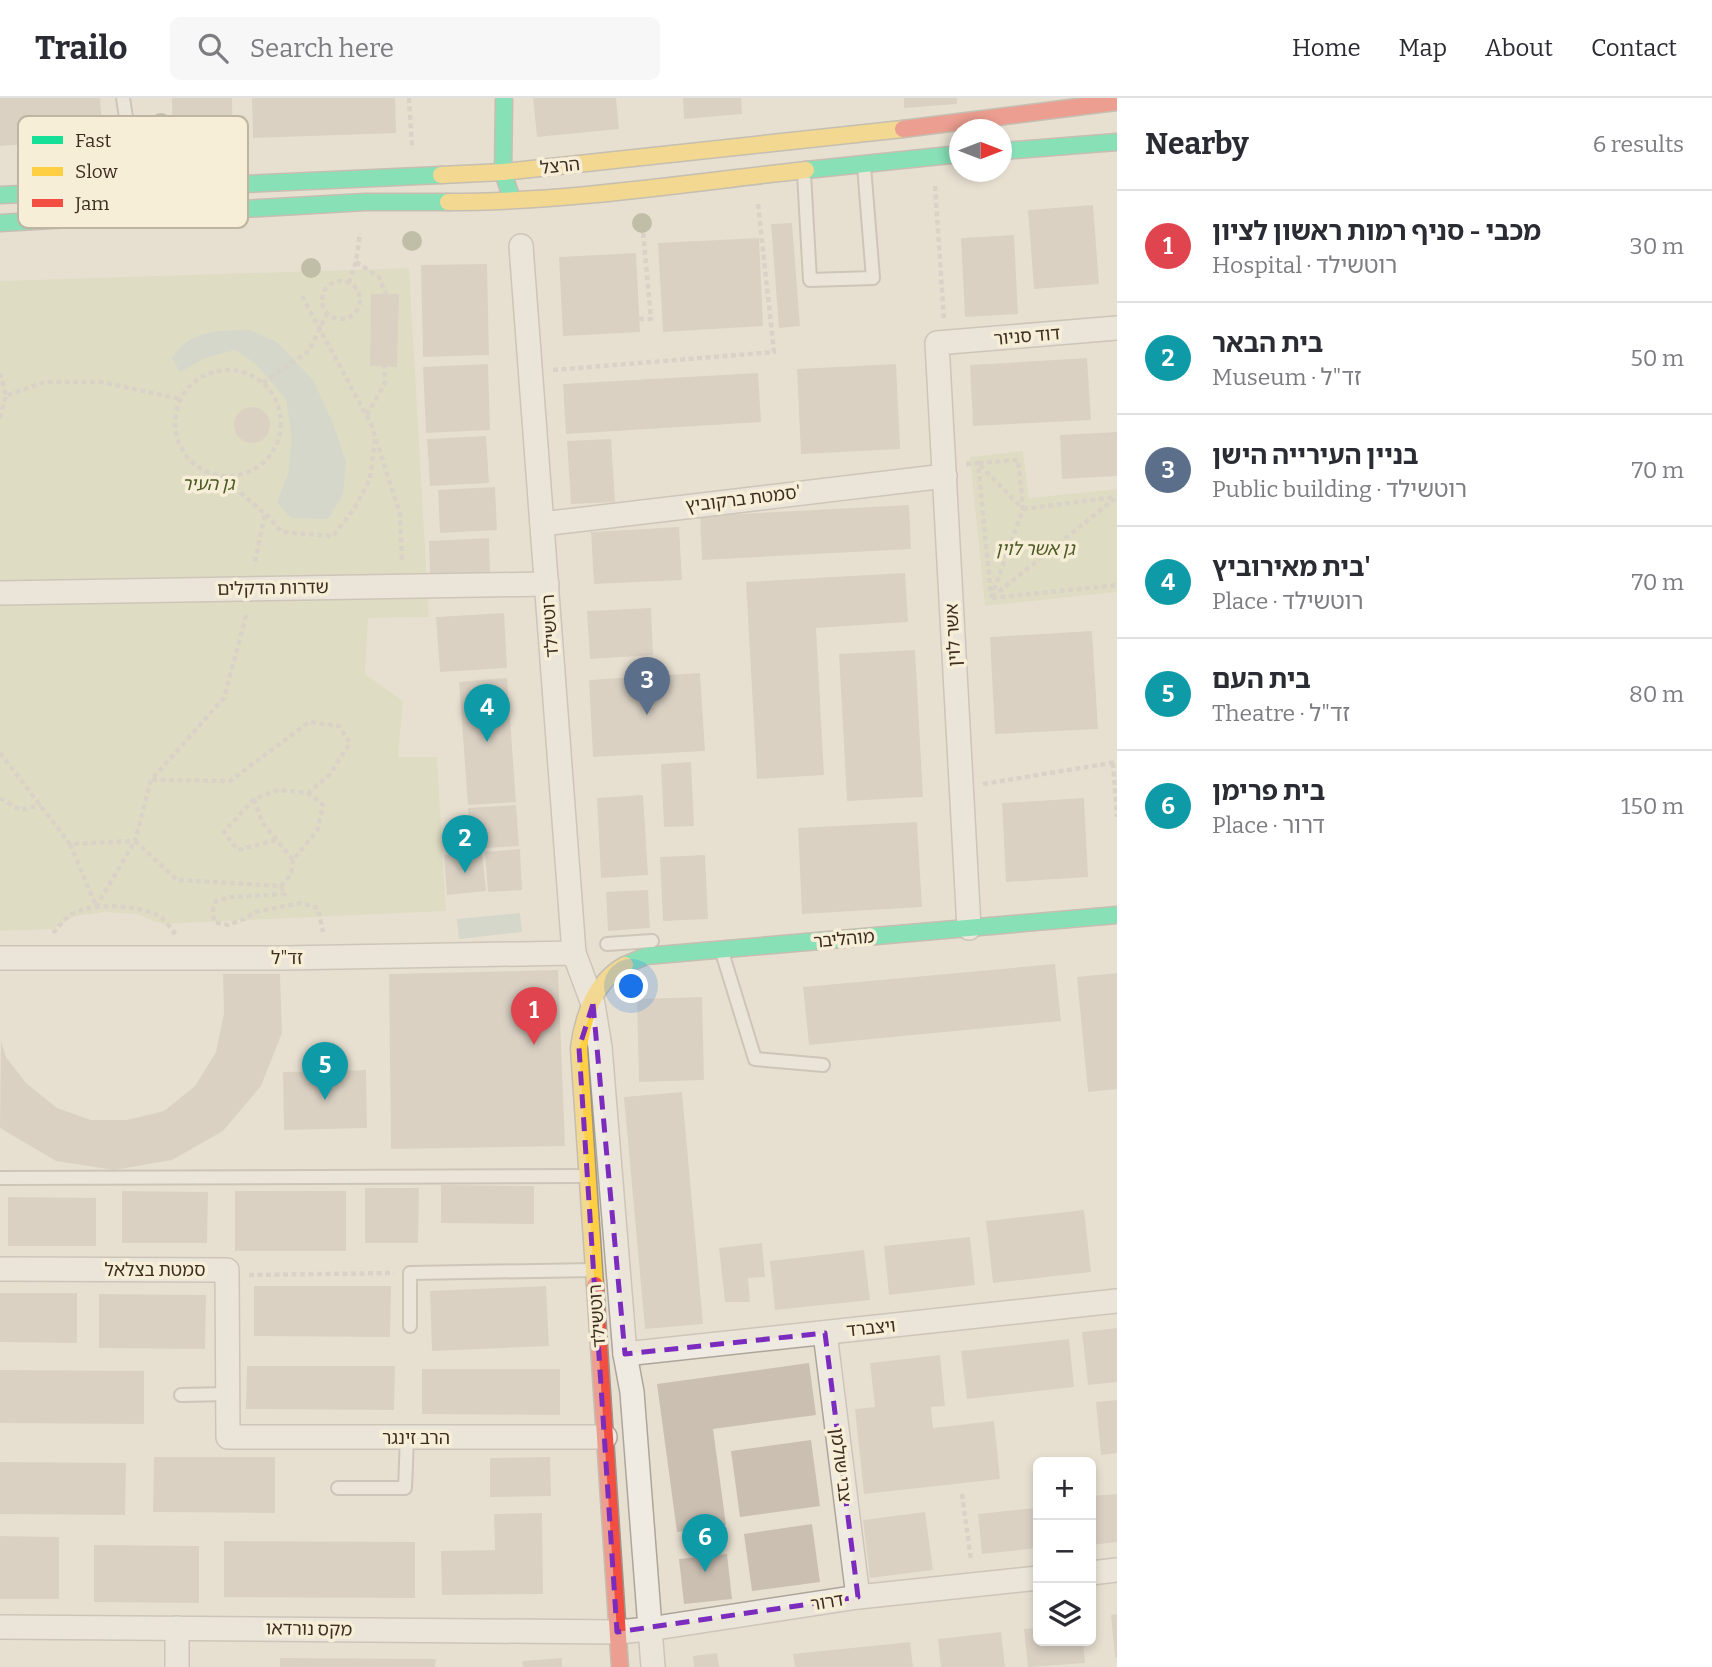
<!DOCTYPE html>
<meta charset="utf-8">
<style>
:root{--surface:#fff;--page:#f7f7f7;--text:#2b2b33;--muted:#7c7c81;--line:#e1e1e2;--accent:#786c5e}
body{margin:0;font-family:Bitter,"Noto Sans Hebrew",serif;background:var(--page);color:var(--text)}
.controls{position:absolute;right:21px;bottom:21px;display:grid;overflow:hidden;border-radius:10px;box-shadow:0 4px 10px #0003}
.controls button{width:63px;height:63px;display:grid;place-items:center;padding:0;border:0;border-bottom:2px solid var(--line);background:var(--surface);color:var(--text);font:35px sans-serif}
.compass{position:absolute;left:949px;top:21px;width:63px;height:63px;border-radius:50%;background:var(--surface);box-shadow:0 4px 10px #0003;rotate:90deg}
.you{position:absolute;left:632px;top:889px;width:24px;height:24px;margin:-18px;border:5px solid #fff;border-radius:50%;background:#1a73e8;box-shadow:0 0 0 10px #1a73e833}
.badge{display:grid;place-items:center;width:46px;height:46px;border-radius:50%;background:var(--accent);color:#fff;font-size:23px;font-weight:700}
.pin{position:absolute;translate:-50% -58px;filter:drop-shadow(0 2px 4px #0008)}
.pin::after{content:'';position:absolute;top:37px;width:24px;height:21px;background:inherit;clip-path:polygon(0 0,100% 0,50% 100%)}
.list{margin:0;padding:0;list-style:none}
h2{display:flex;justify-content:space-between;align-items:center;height:91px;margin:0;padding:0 28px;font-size:30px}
h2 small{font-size:23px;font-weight:400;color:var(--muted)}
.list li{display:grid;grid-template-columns:46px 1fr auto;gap:21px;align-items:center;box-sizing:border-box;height:112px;padding:0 28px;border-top:2px solid var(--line)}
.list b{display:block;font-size:26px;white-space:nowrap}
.list p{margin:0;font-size:23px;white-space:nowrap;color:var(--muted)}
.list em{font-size:23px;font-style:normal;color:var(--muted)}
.icon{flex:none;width:38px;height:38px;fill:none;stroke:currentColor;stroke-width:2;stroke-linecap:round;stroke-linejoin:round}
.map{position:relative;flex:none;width:1117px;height:1569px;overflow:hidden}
header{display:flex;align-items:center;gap:42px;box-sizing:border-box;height:98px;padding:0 35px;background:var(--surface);border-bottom:2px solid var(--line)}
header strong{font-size:33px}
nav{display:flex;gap:38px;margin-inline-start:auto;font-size:24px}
.search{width:490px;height:63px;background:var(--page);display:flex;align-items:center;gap:18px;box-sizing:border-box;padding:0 24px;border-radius:10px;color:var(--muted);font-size:26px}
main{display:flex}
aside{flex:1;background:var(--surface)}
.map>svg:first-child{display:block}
</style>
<header>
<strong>Trailo</strong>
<div class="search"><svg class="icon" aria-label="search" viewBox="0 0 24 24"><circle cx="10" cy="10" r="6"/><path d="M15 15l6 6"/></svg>Search here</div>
<nav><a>Home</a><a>Map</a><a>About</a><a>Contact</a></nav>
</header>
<main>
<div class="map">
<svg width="1117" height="1569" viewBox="0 0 1117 1569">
<rect width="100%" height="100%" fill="#e7e0d1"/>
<g fill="#d6d7b3">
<path d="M 409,170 L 429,519 L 368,520 L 365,576 L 403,603 L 398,659 L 437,659 L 446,813 L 162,826 L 136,816 L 104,814 L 73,819 L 53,831 L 0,833 L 0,183 Z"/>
<path d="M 1023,353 L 1029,400 L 1117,391 L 1117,494 L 985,508 L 970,359 Z"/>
</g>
<g fill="#bcccc2">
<path d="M 250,232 L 277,244 L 313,282 L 334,328 L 346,364 L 343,396 L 328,421 L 291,420 L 277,404 L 288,376 L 292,339 L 286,301 L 255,265 L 235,252 L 205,260 L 180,274 L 172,260 C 190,231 219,233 250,232 Z"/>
<path d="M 520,815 L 522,834 L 459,841 L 457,821 Z"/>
</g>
<g fill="#cbbfb2">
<path d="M 0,0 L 100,0 L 103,41 L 0,48 Z"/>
<path d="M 172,0 L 232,0 L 233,69 L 173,70 Z"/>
<path d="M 252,0 L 395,0 L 396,35 L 253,40 Z"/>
<path d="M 533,0 L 616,0 L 619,31 L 537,39 Z"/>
<path d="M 683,0 L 741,0 L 742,16 L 684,21 Z"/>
<path d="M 904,0 L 957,0 L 957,6 L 904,10 Z"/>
<path d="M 1093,107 L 1099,186 L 1034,191 L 1028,112 Z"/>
<path d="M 792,125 L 800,228 L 779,230 L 771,126 Z"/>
<path d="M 1014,137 L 1018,216 L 965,219 L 961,140 Z"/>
<path d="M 759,140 L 763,228 L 663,234 L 658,145 Z"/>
<path d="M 636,155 L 640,234 L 563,238 L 559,159 Z"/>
<path d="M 487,166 L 489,257 L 423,259 L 421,167 Z"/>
<path d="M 371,196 L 399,196 L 397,269 L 370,268 Z"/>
<path d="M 1087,260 L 1091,322 L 973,328 L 970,267 Z"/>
<path d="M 488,266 L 490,332 L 426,335 L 423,269 Z"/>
<path d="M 896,266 L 900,351 L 801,356 L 797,271 Z"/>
<path d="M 758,275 L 761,324 L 566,336 L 563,286 Z"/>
<circle cx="252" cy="327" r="18"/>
<path d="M 1117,334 L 1117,378 L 1062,381 L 1060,337 Z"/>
<path d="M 486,338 L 489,385 L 430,388 L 427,341 Z"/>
<path d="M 611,341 L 615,404 L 571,406 L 567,343 Z"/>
<path d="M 495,389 L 497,432 L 440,435 L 438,392 Z"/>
<path d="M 909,407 L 911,451 L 702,462 L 700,418 Z"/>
<path d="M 679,429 L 682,482 L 594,486 L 591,434 Z"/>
<path d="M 489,440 L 490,474 L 430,477 L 429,443 Z"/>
<path d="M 905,475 L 908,524 L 816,530 L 824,677 L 757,681 L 746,484 Z"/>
<path d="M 651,510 L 653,557 L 590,561 L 587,513 Z"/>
<path d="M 504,515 L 507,570 L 440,574 L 436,519 Z"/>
<path d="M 1092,533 L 1098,631 L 995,636 L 990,539 Z"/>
<path d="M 915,552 L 923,699 L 847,703 L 839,556 Z"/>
<path d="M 700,575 L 705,653 L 593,659 L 589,582 Z"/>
<path d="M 507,580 L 516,704 L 468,707 L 459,584 Z"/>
<path d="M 691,664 L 694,728 L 664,729 L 661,666 Z"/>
<path d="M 643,697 L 648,777 L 601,780 L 597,700 Z"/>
<path d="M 1084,700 L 1088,779 L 1006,784 L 1002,705 Z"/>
<path d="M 516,707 L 519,748 L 471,751 L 468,710 Z"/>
<path d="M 917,724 L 922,809 L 802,816 L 798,730 Z"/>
<path d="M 520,751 L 522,792 L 488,794 L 485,754 Z"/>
<path d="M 482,754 L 486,793 L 447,797 L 444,757 Z"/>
<path d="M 705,757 L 708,821 L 663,823 L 660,759 Z"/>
<path d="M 648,792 L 650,830 L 608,833 L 606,794 Z"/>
<path d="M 1055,866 L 1061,923 L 809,947 L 803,889 Z"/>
<path d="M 558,872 L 565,1048 L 391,1051 L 389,876 Z"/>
<path d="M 1117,875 L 1117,991 L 1088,994 L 1077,879 Z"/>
<path d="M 223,876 L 280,876 L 282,935 L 261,988 L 223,1033 L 172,1062 L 114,1072 L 56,1063 L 0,1030 L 1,943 L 6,959 L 26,985 L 57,1010 L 91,1022 L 127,1022 L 164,1013 L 195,988 L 216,954 L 224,915 Z"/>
<path d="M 702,899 L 704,982 L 639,984 L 637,901 Z"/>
<path d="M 366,972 L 367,1030 L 284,1032 L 283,974 Z"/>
<path d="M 682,994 L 703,1226 L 645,1231 L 624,999 Z"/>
<path d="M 441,1087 L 534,1088 L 534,1126 L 441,1125 Z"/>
<path d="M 365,1090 L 419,1090 L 418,1145 L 365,1145 Z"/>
<path d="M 122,1093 L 208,1094 L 207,1145 L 122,1145 Z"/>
<rect x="235" y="1093" width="111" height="60"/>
<path d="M 8,1099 L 96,1100 L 96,1148 L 8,1148 Z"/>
<path d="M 1084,1112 L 1091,1174 L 993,1185 L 986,1123 Z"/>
<path d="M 970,1139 L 975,1187 L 889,1197 L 884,1148 Z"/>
<path d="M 762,1145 L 765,1179 L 748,1180 L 750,1204 L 725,1204 L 719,1150 Z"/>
<path d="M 864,1152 L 870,1202 L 775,1212 L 770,1163 Z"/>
<path d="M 254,1188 L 391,1188 L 390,1239 L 254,1238 Z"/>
<path d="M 546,1188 L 549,1248 L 432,1253 L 430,1193 Z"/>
<path d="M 0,1195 L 77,1195 L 77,1245 L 0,1244 Z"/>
<path d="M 99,1196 L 206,1197 L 205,1251 L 99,1250 Z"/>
<path d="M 1117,1230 L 1117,1284 L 1088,1287 L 1082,1234 Z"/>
<path d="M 1069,1241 L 1074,1289 L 967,1301 L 961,1253 Z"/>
<path d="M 940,1257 L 945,1308 L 931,1309 L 933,1330 L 994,1323 L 1000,1381 L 864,1396 L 855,1311 L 875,1309 L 870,1265 Z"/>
<path d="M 809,1265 L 816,1317 L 713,1331 L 726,1427 L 677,1434 L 657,1286 Z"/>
<path d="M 247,1268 L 395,1268 L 394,1312 L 246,1311 Z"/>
<path d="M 422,1271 L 560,1271 L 560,1317 L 422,1316 Z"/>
<path d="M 0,1272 L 144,1273 L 144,1326 L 0,1325 Z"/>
<path d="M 1117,1302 L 1117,1355 L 1101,1357 L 1096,1304 Z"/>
<path d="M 811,1342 L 820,1408 L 740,1419 L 731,1353 Z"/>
<path d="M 154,1359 L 275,1359 L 275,1415 L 153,1414 Z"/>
<path d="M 550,1359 L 551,1398 L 490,1399 L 490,1360 Z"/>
<path d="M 0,1364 L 126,1365 L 125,1417 L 0,1416 Z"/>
<path d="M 1117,1396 L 1117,1444 L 1091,1447 L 1091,1398 Z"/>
<path d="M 1035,1410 L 1038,1450 L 982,1456 L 978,1416 Z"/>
<path d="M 925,1414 L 933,1472 L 870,1480 L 863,1422 Z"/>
<path d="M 542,1415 L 543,1496 L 442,1497 L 441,1453 L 495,1452 L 494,1416 Z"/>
<path d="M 812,1426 L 820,1484 L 752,1493 L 744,1436 Z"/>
<path d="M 0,1438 L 59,1439 L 59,1501 L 0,1501 Z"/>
<path d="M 224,1443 L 415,1444 L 415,1500 L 224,1499 Z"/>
<path d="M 94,1447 L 199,1448 L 199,1505 L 94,1504 Z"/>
<path d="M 727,1456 L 732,1501 L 684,1506 L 679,1461 Z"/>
<path d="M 1117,1516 L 1117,1560 L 1115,1560 L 1111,1517 Z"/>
<path d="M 1038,1530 L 1038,1543 L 1083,1543 L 1085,1565 L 1028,1569 L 1024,1531 Z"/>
<path d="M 1001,1534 L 1005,1569 L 941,1569 L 938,1541 Z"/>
<path d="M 910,1544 L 913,1569 L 795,1569 L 793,1556 Z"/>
<path d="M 717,1555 L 719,1569 L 694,1569 L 693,1558 Z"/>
<path d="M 280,1560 L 436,1561 L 435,1569 L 280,1569 Z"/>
<path d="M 562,1560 L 562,1569 L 523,1569 L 522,1563 Z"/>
</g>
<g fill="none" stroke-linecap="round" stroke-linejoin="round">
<defs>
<g id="lane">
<path d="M 123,0 L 129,39"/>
<path d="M 804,76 L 810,182 L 873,180 L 864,68"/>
<path d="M 607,846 L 652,843"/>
<path d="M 721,851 L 755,961 L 823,967"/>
<path d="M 0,1080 L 586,1078"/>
<path d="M 410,1228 L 410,1175 L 594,1172"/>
<path d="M 181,1297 L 227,1296"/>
<path d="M 338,1390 L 405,1390 L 407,1340"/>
</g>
<g id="street">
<path d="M 521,148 L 574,855 L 593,906 L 600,949 L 625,1256 L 632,1294 L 653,1569"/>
<path d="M 542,426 L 945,378"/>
<path d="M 0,495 L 547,486"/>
<path d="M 969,830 L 937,245 L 1117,230"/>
<path d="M 0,860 L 283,860 L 574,855"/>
<path d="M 0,1171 L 227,1172 L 228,1339 L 605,1339"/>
<path d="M 825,1235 L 858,1499"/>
<path d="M 625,1256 L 1117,1203"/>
<path d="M 1091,1475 L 1117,1472"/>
<path d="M 0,1529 L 617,1534 L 649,1531 L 858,1499 L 1038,1480"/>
<path d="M 177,1569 L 177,1530"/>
</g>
<g id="fast">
<path d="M 504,3 L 503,74 L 511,99"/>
<path d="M 1002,53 L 1117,44"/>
<path d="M 806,72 L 960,56"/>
<path d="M 0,97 L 441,77"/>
<path d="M 0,125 L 365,104 L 448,104"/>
<path d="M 625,867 L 646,858 L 1117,817"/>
</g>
<g id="slow">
<path d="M 441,77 L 503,74 L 903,31"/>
<path d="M 448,104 C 568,104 687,85 806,72"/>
<path d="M 595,1187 L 579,950 C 583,919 595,883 625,867"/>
</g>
<g id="jam">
<path d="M 903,31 L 1117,4"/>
<path d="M 595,1187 L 620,1569"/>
</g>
</defs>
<use href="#lane" stroke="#ada599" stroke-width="16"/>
<use href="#street" stroke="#ada599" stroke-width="26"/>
<use href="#fast" stroke="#9c958a" stroke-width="19"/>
<use href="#slow" stroke="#9c958a" stroke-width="19"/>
<use href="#jam" stroke="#9c958a" stroke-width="19"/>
<g stroke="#c8c2b9" stroke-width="4.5" stroke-dasharray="5 3.5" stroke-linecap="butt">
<path d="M 409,0 L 412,49"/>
<path d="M 103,63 L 103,49 L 112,46"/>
<path d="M 935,88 L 944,222"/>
<path d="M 356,164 L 379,179 L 386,196"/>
<circle cx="341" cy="202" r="19"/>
<path d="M 349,185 L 356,164 L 360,135"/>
<path d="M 302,198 L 371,326 L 400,416 L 402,465"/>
<path d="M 639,221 L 651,221 L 642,122"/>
<path d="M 553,272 L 774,254 L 758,106"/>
<circle cx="228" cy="325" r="53"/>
<path d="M 0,275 L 6,298 L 44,284 L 102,284 L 180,301"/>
<path d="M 263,285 L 309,253 L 328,214"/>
<path d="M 367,317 L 385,285 L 384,268"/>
<path d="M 0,320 L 6,298"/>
<path d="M 966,366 L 978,365 L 991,497"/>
<path d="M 221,378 L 265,416 L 254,468"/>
<path d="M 1023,411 L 1115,399"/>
<path d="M 266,416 L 282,434 L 333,438 L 354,411 L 370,381 L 375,341"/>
<path d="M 992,499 L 1117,399"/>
<path d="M 991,500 L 1023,411 L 1018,362 L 978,365 L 1023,411"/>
<path d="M 992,500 L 1117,487"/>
<path d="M 0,655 L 70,746 L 135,743 L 151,682 L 224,600 L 247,514"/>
<path d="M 1113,665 L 1117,719"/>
<path d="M 152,682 L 230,683 L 309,624 L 339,628 L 350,645 L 330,676 L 308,695 L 278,692 L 254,701 L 224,734 L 238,752 L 276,742"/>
<path d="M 983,686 L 1117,664"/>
<path d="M 0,700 L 20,712 L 41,707"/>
<path d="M 254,701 L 262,724 L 293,762 L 317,733 L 323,707 L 308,695"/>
<path d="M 70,746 L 96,808"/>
<path d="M 281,788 L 285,796 L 231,799 L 216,803 L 213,811 L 214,824 L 228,827 L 244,821 L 255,814 L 301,805 L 318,810 L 323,834"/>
<path d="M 96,809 L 135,743 L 177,782 L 281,788 L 291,776 L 293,762"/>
<path d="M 53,835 C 58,830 62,823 68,819 C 87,803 142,806 162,820 C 167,824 172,832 176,837"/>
<path d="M 249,1177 L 394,1175"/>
<path d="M 962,1396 L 971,1462"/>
</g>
<use href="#lane" stroke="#efebe3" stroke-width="12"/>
<use href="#street" stroke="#efebe3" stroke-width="23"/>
<use href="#fast" stroke="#16e098" stroke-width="16"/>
<use href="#slow" stroke="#ffcf43" stroke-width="16"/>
<use href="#jam" stroke="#f24e42" stroke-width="16"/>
</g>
<g fill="#929673">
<circle cx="161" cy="25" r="10"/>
<circle cx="642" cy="125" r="10"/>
<circle cx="412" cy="143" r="10"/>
<circle cx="311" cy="170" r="10"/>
</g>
<path d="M0 0H1117V1569H0ZM 593,906 L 625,1256 L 825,1235 L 858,1499 L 617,1534 L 579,950 Z" fill="#e7e0d1" fill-opacity=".55" fill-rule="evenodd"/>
<path fill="none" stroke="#7b2cbf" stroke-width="5" stroke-dasharray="14 9" stroke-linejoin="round" d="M 593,906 L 625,1256 L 825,1235 L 858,1499 L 617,1534 L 579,950 Z"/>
<g text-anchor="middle" stroke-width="7" stroke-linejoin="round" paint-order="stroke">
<g font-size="18" fill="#3d2e20" stroke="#f7eed8">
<text transform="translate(560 68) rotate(-6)" y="6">הרצל</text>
<text transform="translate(1027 238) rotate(-5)" y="6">דוד סניור</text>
<text transform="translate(743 401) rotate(-7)" y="6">סמטת ברקוביץ'</text>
<text transform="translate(273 490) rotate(-1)" y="6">שדרות הדקלים</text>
<text transform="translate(550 528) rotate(-94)" y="6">רוטשילד</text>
<text transform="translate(953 537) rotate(-93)" y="6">אשר לוין</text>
<text transform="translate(844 841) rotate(-5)" y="6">מוהליבר</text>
<text x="287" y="866">זד"ל</text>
<text x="155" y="1178">סמטת בצלאל</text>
<text transform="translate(597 1218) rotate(-94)" y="6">רוטשילד</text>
<text transform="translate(871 1230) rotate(-6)" y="6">ויצברד</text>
<text x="416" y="1346">הרב זינגר</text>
<text transform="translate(841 1367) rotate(83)" y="6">צבי שולמן</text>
<text transform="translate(827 1504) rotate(-9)" y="6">דרור</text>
<text transform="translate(309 1531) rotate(1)" y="6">מקס נורדאו</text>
</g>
<g font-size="18" font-style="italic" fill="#4d5a26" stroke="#f7eed8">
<text x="208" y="392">גן העיר</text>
<text x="1035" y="457">גן אשר לוין</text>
</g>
</g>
<rect x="18" y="18" width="230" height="112" rx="10" fill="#f7eed8" stroke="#bfb4a1" stroke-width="2"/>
<rect x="32" y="38" width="31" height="8" fill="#16e098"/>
<rect x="32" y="69" width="31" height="9" fill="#ffcf43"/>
<rect x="32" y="101" width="31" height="8" fill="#f24e42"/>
<g font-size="19" fill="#3d2e20">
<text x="75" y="49">Fast</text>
<text x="75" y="80">Slow</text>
<text x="75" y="112">Jam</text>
</g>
</svg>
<div class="controls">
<button>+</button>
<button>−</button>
<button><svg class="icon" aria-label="layers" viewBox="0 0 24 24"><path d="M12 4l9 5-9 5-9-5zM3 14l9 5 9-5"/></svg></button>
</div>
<svg class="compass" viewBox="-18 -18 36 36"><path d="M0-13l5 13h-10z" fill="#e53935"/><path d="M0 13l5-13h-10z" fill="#7c7c81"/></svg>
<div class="you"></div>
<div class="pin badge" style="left:534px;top:947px;background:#e0444e">1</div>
<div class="pin badge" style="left:465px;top:775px;background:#0f9aa8">2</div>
<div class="pin badge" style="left:647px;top:617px;background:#5c6f8a">3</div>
<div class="pin badge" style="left:487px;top:644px;background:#0f9aa8">4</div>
<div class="pin badge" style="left:325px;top:1002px;background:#0f9aa8">5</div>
<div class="pin badge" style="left:705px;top:1474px;background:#0f9aa8">6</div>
</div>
<aside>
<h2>Nearby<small>6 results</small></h2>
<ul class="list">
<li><span class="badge" style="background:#e0444e">1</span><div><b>מכבי - סניף רמות ראשון לציון</b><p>Hospital · רוטשילד</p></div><em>30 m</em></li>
<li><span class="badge" style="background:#0f9aa8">2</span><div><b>בית הבאר</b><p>Museum · זד&quot;ל</p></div><em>50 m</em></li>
<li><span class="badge" style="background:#5c6f8a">3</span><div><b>בניין העירייה הישן</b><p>Public building · רוטשילד</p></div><em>70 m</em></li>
<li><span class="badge" style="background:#0f9aa8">4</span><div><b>בית מאירוביץ'</b><p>Place · רוטשילד</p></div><em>70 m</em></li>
<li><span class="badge" style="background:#0f9aa8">5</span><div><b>בית העם</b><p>Theatre · זד&quot;ל</p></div><em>80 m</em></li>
<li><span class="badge" style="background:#0f9aa8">6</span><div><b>בית פרימן</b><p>Place · דרור</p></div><em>150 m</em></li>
</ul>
</aside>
</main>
